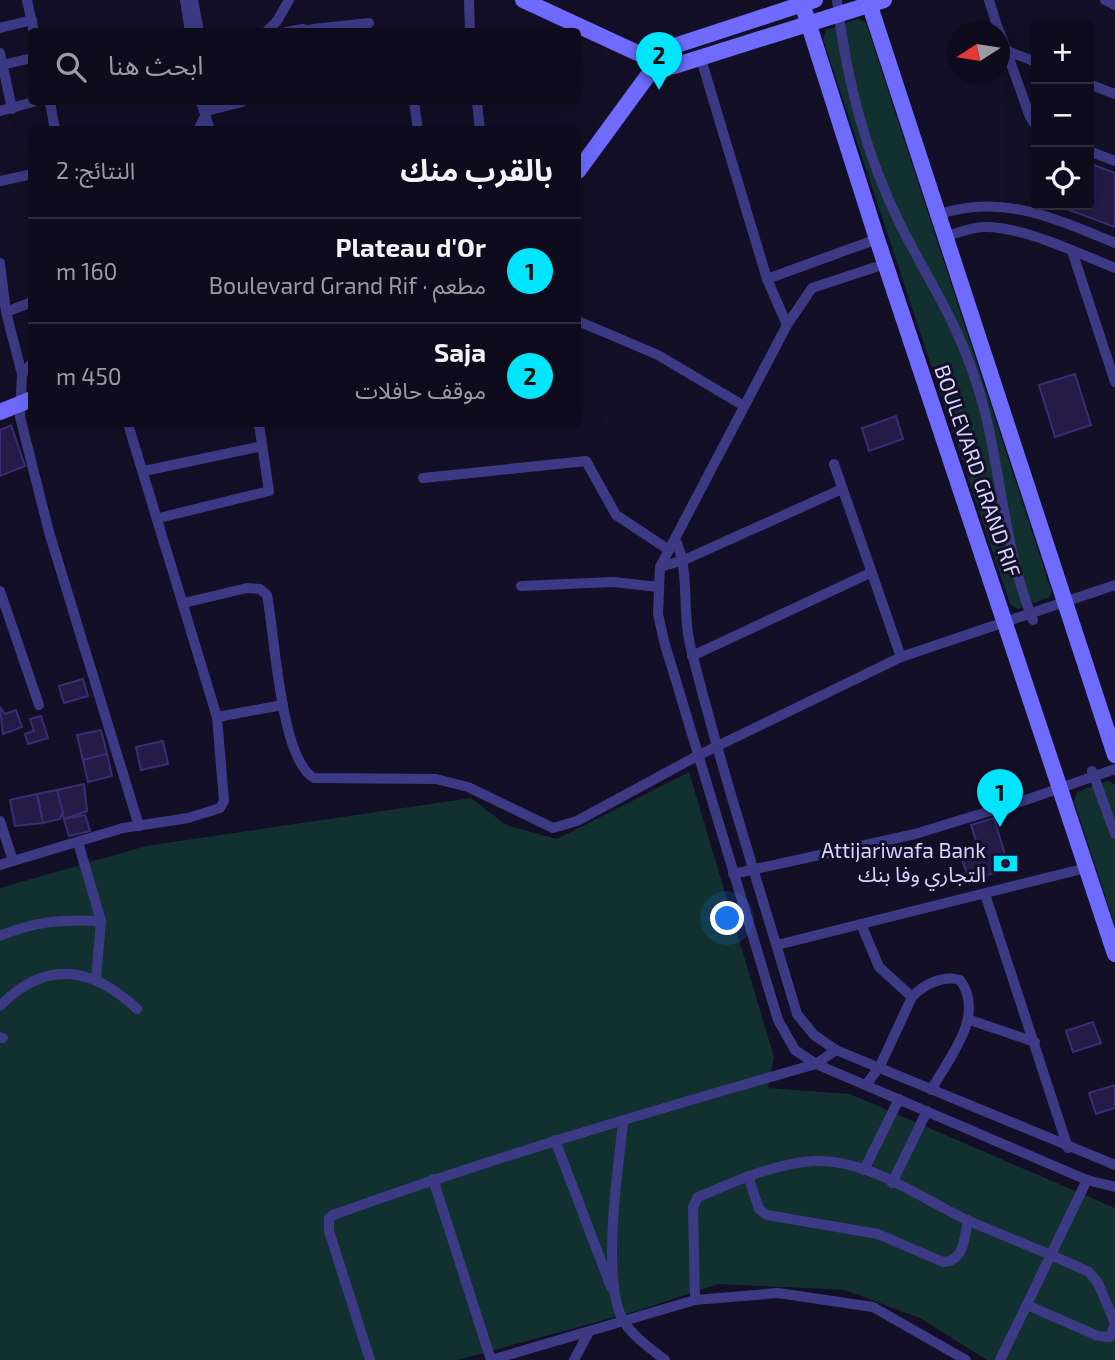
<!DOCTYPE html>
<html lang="ar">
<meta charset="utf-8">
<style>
:root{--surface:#0e0b1c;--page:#1c1929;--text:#f1f3f6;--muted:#9b9ba3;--line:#2e2b3b;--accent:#00e5ff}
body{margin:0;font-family:"Exo 2","Noto Sans Arabic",sans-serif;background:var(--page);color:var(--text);direction:rtl}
.controls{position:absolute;right:21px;top:21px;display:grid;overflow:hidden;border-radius:7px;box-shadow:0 7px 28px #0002}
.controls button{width:63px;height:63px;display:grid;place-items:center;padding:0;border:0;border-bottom:2px solid var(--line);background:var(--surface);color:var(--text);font:35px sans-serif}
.compass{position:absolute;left:947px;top:21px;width:63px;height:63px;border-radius:50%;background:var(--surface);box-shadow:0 7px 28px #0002;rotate:258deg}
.you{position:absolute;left:728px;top:919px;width:24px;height:24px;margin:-18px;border:5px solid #fff;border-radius:50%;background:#1a73e8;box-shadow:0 0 0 10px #1a73e833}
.badge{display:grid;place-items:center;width:46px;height:46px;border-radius:50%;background:var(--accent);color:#111;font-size:23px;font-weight:700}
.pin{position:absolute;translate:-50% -58px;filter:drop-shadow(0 2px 4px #0008)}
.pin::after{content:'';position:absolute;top:37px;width:24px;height:21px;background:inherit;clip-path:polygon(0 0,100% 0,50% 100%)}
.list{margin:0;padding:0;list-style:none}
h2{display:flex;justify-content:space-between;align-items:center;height:91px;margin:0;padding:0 28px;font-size:30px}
h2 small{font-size:23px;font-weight:400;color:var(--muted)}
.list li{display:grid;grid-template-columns:46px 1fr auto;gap:21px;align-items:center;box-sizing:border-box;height:105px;padding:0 28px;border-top:2px solid var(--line)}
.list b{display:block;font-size:26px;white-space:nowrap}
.list p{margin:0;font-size:23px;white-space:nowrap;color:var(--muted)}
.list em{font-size:23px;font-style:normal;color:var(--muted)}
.icon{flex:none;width:38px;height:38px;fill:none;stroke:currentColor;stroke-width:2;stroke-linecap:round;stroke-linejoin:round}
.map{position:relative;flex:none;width:1115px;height:1360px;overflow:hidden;direction:ltr}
.search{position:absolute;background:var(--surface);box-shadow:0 7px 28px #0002;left:28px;top:28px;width:553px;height:77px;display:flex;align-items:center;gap:18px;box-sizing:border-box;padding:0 24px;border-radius:7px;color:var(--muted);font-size:26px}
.panel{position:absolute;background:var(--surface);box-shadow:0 7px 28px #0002;left:28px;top:126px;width:553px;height:301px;border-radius:7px;direction:rtl}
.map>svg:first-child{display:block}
</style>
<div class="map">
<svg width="1115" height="1360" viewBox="0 0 1115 1360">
<rect width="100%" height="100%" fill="#130f26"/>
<g fill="#12302f">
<path d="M 859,19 L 866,23 L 1052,593 L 1050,597 L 1018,609 L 1010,604 L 823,39 L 826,30 Z"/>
<path d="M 689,772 L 774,1057 L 768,1088 L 850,1094 L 1115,1208 L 1115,1360 L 987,1360 L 920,1318 L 845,1290 L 718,1284 L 637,1311 L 458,1360 L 0,1360 L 0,888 L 146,846 L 471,798 L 506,825 L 557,839 Z"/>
<path d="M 1107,781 L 1115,784 L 1115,926 L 1074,801 L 1077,792 Z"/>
</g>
<g fill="#241b47" stroke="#3b2d73" stroke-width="2">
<path d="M 1089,163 L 1115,173 L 1115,227 L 1056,205 L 1089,205 Z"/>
<path d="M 1075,374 L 1091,425 L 1055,437 L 1039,385 Z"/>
<path d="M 896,416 L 903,439 L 869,451 L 862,428 Z"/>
<path d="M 11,425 L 25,466 L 0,476 L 0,430 Z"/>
<path d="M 83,679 L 88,696 L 64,703 L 59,686 Z"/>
<path d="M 0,707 L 5,714 L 16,710 L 22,727 L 3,734 Z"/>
<path d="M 41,716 L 48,738 L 28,744 L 25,734 L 34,731 L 30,719 Z"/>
<path d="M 101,730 L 107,754 L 83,760 L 77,735 Z"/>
<path d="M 163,741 L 168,764 L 141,770 L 136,747 Z"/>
<path d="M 107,754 L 112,776 L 88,782 L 83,760 Z"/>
<path d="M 84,784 L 87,811 L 64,819 L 57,790 Z"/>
<path d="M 57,790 L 63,812 L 60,819 L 43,823 L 37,794 Z"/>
<path d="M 37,794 L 43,823 L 15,826 L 10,800 Z"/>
<path d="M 85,815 L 90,831 L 69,836 L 64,819 Z"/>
<path d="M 994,818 L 1009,868 L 969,881 L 961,855 L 979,850 L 971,825 Z"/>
<path d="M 1093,1022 L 1101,1043 L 1073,1052 L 1066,1031 Z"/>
<path d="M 1115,1085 L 1115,1108 L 1096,1114 L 1089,1093 Z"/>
</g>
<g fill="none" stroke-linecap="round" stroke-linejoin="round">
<g stroke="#3d3a85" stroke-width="10">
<path d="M 27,0 L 34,32"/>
<path d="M 185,0 L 190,32"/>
<path d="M 193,0 L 199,32"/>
<path d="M 469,0 L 470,32"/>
<path d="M 837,0 C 846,79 865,153 900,224 C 924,272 953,316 971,367 C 1002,449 999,538 1033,620"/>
<path d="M 989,0 L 999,32"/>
<path d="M 1105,0 L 1115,5"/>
<path d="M 0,28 L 32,20"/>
<path d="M 313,29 L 369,23"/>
<path d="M 266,32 L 277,21 L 289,0"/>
<path d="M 286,32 L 303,29 L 316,32"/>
<path d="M 1000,33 L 1030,117 L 1036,126"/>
<path d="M 1005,50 L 1036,62"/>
<path d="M 0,53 L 12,109"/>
<path d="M 701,59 L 767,279 L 787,325"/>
<path d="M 2,65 L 32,58"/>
<path d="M 1089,84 L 1115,94"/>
<path d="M 50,102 L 55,130"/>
<path d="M 201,102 L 210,130"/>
<path d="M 414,102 L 418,130"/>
<path d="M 477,102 L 480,130"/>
<path d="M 0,111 L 33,102"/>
<path d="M 207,111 L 242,102"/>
<path d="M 198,130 L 210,106"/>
<path d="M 1089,151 L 1115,161"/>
<path d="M 0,181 L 32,174"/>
<path d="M 940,214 C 1003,193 1056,219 1115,243"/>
<path d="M 948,236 C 959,232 972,227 985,227 C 1025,227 1077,253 1115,268"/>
<path d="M 1072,251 L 1115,382"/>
<path d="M 0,263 L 6,312 L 22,374"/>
<path d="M 885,264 L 812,288 L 787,325 L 660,567 L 658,614 L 664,641 L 778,1020 L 795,1050 L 816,1064 L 1087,1180 L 1115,1187"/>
<path d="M 767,279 L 877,239"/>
<path d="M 6,312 L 32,302"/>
<path d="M 578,321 L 658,355 L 744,406"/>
<path d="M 32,363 L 22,374 L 20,417 L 49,532 L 139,826"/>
<path d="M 128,424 L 217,717"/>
<path d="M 834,464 L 901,657"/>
<path d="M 144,471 L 262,446"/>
<path d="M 423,478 L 586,461 L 616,515 L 669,550"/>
<path d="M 159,518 L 269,491 L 259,424"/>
<path d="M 675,539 C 691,571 681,613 691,649 C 722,772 761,893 797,1014 L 814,1035 L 836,1050 L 1115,1165"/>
<path d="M 660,567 L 684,560 L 842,489"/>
<path d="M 521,586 L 613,582 L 659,587"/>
<path d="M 0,591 L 39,705"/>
<path d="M 184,603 L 247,588 L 260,589 L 267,595 C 275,635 280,759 314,778 L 436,779 L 468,787 L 553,828 L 577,821 L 697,756 L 901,657 L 1115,585"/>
<path d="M 692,656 L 870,573"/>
<path d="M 1092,771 L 1115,834"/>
<path d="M 0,821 L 13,861"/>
<path d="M 78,842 L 101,921 L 96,979"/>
<path d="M 0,865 L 123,828 L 188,818 L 220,808 L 224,801 L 217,717 L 283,705"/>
<path d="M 733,874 L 915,834 L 1023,801 L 1115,769"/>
<path d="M 985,894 L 1068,1148"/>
<path d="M 861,924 L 879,967 L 912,997 C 924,984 943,975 960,980 C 986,1015 949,1058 931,1090"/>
<path d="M 0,936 C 35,921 64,919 101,921"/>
<path d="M 777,945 L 1086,868"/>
<path d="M 0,1006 C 46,959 92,967 137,1009"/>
<path d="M 970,1020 L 1035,1042"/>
<path d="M 0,1037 L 3,1038"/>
<path d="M 866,1085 L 880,1066 L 912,997"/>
<path d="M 623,1123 C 618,1169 601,1280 623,1320 C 632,1336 651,1349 665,1360"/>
<path d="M 555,1140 L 611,1287"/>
<path d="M 864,1170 L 899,1099"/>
<path d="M 748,1176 L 759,1209 L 767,1215 L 878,1234 L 943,1262 C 965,1261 964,1237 968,1220"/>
<path d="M 433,1179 L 491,1360"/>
<path d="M 892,1183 L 927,1111"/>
<path d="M 695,1300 L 693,1207 L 698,1197 C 734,1182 775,1163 815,1161 C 869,1159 920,1198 967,1220 C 1008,1238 1049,1253 1089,1272 L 1098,1283 L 1115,1323"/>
<path d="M 1027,1305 L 1098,1336 L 1110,1337 L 1115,1324"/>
<path d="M 370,1360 L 329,1231 L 329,1218 L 333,1215 C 492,1158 654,1110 816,1064 L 836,1050"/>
<path d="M 491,1360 L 695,1300 L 778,1293 L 873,1307 L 966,1360"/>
<path d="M 574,1360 L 589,1332"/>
<path d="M 1000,1360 L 1087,1180"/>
</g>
<g stroke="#6f6bff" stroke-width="16">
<path d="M 523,0 L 657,62 L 674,66 L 884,0"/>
<path d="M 801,0 L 877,239 L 1115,954"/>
<path d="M 868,0 L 1115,755"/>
<path d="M 578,171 L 668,48 L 815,0"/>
<path d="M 0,412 L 32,399"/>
</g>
</g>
<defs>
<symbol id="bank-bare" viewBox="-9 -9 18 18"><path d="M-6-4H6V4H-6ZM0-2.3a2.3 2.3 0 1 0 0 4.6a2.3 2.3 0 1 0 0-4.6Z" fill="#00e5ff" stroke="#130f26" stroke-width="2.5" paint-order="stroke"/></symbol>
</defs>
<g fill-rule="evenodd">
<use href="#bank-bare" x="988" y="846" width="35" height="35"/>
</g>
<g text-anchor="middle" stroke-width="6" stroke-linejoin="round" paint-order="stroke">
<g font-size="21" fill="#d9d4ff" stroke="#130f26">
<text transform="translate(977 471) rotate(71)" y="7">BOULEVARD GRAND RIF</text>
</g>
<g font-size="21" fill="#d9d4ff" stroke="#130f26" text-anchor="end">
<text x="986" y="858">Attijariwafa Bank<tspan x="986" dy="24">التجاري وفا بنك</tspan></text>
</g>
</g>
</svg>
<div class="controls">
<button>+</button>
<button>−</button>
<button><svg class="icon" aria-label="locate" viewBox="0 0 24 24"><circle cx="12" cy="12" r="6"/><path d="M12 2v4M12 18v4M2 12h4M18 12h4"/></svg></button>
</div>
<svg class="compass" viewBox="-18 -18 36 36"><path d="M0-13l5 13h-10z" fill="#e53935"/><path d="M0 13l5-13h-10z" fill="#9b9ba3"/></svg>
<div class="you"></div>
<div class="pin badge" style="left:1000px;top:827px">1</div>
<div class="pin badge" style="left:659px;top:90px">2</div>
<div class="search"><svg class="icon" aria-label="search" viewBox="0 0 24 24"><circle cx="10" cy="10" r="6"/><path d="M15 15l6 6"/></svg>ابحث هنا</div>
<section class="panel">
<h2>بالقرب منك<small>النتائج: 2</small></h2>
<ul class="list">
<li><span class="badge">1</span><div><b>Plateau d'Or</b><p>مطعم · Boulevard Grand Rif</p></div><em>160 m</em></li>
<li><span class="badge">2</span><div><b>Saja</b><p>موقف حافلات</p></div><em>450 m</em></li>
</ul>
</section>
</div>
